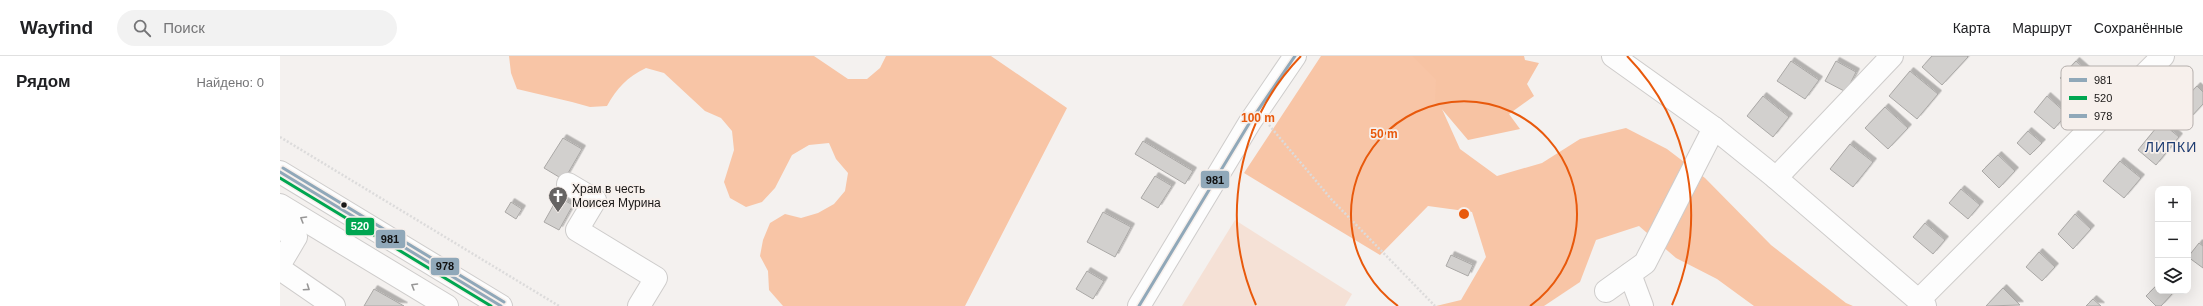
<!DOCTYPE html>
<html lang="ru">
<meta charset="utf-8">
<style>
:root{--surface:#fff;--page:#f2f2f2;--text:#202124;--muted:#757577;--line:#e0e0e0}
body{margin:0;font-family:Arial,sans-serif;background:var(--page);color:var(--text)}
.controls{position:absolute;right:12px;bottom:12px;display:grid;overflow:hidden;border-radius:8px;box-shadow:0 4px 16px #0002}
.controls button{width:36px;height:36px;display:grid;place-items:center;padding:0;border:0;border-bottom:1px solid var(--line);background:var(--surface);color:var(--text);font:20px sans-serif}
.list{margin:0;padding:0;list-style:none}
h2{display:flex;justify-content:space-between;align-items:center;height:52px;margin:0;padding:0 16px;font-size:17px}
h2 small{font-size:13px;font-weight:400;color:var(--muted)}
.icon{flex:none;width:22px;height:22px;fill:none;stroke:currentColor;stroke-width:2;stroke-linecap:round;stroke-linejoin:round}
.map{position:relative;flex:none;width:1923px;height:250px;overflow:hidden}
header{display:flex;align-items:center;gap:24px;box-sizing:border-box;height:56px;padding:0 20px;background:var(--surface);border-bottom:1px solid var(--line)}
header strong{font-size:19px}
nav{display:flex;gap:22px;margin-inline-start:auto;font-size:14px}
.search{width:280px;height:36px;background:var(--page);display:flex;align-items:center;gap:10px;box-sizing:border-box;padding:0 14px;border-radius:22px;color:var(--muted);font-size:15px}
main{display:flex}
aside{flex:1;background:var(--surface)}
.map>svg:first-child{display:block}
</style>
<header>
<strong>Wayfind</strong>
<div class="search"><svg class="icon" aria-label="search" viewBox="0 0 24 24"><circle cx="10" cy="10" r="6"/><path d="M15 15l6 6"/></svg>Поиск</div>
<nav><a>Карта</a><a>Маршрут</a><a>Сохранённые</a></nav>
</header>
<main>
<aside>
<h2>Рядом<small>Найдено: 0</small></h2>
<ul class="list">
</ul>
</aside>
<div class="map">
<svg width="1923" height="250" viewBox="0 0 1923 250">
<defs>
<filter id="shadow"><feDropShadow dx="3.5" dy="-3.5" stdDeviation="0" flood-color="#0004"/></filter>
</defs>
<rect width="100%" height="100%" fill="#f4f1ef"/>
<path fill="#f5e1d6" d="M 955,164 L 1072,238 L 1065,250 L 902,250 Z"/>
<g fill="#f8c5a6">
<path d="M 229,0 L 534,0 L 568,23 L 587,23 L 600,12 L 606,0 L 711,0 L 787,52 L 685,250 L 503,250 L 489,234 L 488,215 L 480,200 L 483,184 L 490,167 L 505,158 L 521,162 L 538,157 L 554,148 L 565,135 L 568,117 L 556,103 L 549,87 L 529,89 L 512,99 L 495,132 L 482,146 L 466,151 L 450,142 L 444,126 L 454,94 L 452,75 L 441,62 L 425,55 L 384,17 L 366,12 C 347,21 337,32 327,50 L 310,51 L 292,46 L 237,33 L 231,17 Z"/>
<path d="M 1041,0 L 1142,0 L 1168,27 L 1162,53 L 1180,93 L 1217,120 L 1262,107 L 1300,83 L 1346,72 L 1387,93 L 1425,122 L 1491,189 L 1566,247 L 1573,250 L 1474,250 L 1437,223 L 1396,202 L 1359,170 L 1316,184 L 1300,226 L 1264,250 L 1156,250 L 1181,244 L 1206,201 L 1192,156 L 1148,150 L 1100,199 L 964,117 Z"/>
</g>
<path fill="#f7c3a3" d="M 1132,0 L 1244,0 L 1245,4 L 1259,7 L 1247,28 L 1254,40 L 1229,58 L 1240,73 L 1188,84 L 1155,45 L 1156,24 Z"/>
<g fill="#d2d0ce" stroke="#aaa8a6" filter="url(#shadow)">
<path d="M 1652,0 L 1687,0 L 1688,1 L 1662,29 L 1642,11 Z"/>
<path d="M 1511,5 L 1539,24 L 1525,43 L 1497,25 Z"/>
<path d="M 1556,5 L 1576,16 L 1566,36 L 1545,25 Z"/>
<path d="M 1796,5 L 1815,22 L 1799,39 L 1780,22 Z"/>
<path d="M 1630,15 L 1658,38 L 1637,63 L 1609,40 Z"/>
<path d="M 1917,30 L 1923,36 L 1923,48 L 1910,62 L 1898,50 Z"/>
<path d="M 1483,40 L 1509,61 L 1493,81 L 1467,60 Z"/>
<path d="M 1767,40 L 1787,58 L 1774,73 L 1754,56 Z"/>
<path d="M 1605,51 L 1628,72 L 1608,93 L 1585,72 Z"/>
<path d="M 1881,66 L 1899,81 L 1876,109 L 1858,94 Z"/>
<path d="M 1748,75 L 1762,87 L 1750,99 L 1737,87 Z"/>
<path d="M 283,82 L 302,93 L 284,124 L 264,112 Z"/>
<path d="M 863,85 L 913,115 L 905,128 L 855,98 Z"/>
<path d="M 1570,88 L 1593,106 L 1573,131 L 1550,113 Z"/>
<path d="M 1718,99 L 1735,115 L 1719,132 L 1702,115 Z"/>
<path d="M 1840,105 L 1861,122 L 1844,142 L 1823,125 Z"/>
<path d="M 875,120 L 892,130 L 878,152 L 861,142 Z"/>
<path d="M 1681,133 L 1700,149 L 1688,163 L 1669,147 Z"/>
<path d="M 278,141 L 293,149 L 279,174 L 264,166 Z"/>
<path d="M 231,146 L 242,153 L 236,163 L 225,156 Z"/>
<path d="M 823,156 L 851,171 L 835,201 L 807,186 Z"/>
<path d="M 1795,158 L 1811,173 L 1793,193 L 1778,178 Z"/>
<path d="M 1645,167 L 1665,184 L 1653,198 L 1633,181 Z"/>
<path d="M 1919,187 L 1923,190 L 1923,212 L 1908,201 Z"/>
<path d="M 1759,196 L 1775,211 L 1762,225 L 1746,211 Z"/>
<path d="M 1171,199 L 1193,209 L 1188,220 L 1166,210 Z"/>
<path d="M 807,215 L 824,225 L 813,243 L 796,233 Z"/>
<path d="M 1878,228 L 1878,235 L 1890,235 L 1893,237 L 1881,250 L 1876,250 L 1866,240 Z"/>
<path d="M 1723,232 L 1740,249 L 1707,250 L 1706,250 Z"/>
<path d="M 94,233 L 124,250 L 84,250 Z"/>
<path d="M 1813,243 L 1821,250 L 1806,250 Z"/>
</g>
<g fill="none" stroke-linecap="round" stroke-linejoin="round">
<defs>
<g id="minor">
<path d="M 1333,0 L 1434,72 L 1496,122 L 1645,250"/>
<path d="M 1496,122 L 1612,0"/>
<path d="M 288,128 L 315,144 L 297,174 L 376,222 L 359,250"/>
<path d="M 0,149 L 167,250"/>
<path d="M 0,172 L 16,181 L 0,208"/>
<path d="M 0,213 L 54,250"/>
<path d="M 1350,218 L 1362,250"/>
<path d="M 1326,235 L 1365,207 L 1434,72"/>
<path d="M 1639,244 L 1883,0"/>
<path d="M 859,250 L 970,66 L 1015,0"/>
</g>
<path id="major" d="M 0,116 L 221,250"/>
</defs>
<use href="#minor" stroke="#cecccb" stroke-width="24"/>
<use href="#major" stroke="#cecccb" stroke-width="24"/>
<g stroke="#dcdbdb" stroke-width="2.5" stroke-dasharray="2 2" stroke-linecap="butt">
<path d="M 989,69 L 1052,144 L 1155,250"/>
<path d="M 0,81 L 279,250"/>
</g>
<use href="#minor" stroke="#fdfdfd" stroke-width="22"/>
<use href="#major" stroke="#fdfdfd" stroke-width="22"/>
<defs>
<g id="bus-1">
<path d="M 0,116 L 221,250"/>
<path d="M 859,250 L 970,66 L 1015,0"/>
</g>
<path id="bus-2" d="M 0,122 L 211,250"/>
<path id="bus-3" d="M 3,112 L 224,246"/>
</defs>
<use href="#bus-1" stroke="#f7f0ec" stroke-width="6"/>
<use href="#bus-2" stroke="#f7f0ec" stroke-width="6"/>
<use href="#bus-3" stroke="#f7f0ec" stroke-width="6"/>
<use href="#bus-1" stroke="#90a8b9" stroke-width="3"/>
<use href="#bus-2" stroke="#00a651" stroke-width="3"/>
<use href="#bus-3" stroke="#90a8b9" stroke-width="3"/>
</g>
<defs><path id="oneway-chevron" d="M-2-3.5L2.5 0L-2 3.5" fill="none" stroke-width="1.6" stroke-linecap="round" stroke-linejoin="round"/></defs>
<g stroke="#979696">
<use href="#oneway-chevron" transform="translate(23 163) rotate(-149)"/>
<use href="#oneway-chevron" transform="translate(134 230) rotate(-149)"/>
<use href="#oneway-chevron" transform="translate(27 232) rotate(34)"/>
</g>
<g fill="none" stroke="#e8590c" stroke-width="2">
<path d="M1118 250A113 113 0 1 1 1250 250"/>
<path d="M976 249A227 227 0 0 1 1021 0M1347 0A227 227 0 0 1 1392 249"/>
</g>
<defs>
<symbol id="church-pin" viewBox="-11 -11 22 30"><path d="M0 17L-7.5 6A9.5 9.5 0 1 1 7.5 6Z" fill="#666463" stroke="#f7f0ec"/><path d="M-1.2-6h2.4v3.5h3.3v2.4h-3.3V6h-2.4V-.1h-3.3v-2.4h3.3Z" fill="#fff"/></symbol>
</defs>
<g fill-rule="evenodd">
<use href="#church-pin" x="267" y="129" width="22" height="30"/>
</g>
<circle fill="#1a1817" stroke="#f7f0ec" stroke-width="1.5" cx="64" cy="149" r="3.5"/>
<g text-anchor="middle" stroke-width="3.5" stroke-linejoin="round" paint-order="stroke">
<g font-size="12" fill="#1a1817" stroke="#f7f0ec" text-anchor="start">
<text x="292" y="137">Храм в честь<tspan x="292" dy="14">Моисея Мурина</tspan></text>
</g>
<g font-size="14" letter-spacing="1" fill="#1c3b71" stroke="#f7f0ec">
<text x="1891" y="96">ЛИПКИ</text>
</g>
</g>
<rect x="1781" y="10" width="132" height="64" rx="6" fill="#f7f0ec" stroke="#b5afac" stroke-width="1"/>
<rect x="1789" y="22" width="18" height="4" fill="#90a8b9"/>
<rect x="1789" y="40" width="18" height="4" fill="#00a651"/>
<rect x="1789" y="58" width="18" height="4" fill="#90a8b9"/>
<g font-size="11" fill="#1a1817">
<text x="1814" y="28">981</text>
<text x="1814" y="46">520</text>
<text x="1814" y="64">978</text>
</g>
<circle cx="1184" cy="158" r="6" fill="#e8590c" stroke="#f7f0ec" stroke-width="2"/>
<g font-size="12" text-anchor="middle" font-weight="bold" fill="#e8590c" stroke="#f7f0ec" stroke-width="3.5" stroke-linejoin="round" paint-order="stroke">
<text x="978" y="66">100 m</text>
<text x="1104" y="82">50 m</text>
</g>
<g stroke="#f7f0ec" stroke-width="1.5">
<rect x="920" y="114" width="30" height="19" rx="4" fill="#90a8b9"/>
<rect x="65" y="161" width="30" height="19" rx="4" fill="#00a651"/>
<rect x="95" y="173" width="31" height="20" rx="4" fill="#90a8b9"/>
<rect x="150" y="201" width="30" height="19" rx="4" fill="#90a8b9"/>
</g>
<g font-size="11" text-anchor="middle" font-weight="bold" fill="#fff">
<text x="80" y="174">520</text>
</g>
<g font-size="11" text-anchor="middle" font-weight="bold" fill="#111">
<text x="935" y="128">981</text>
<text x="110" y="187">981</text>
<text x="165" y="214">978</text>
</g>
</svg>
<div class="controls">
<button>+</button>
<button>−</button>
<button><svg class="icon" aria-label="layers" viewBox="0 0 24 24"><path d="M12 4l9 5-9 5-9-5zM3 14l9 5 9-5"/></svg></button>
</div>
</div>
</main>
